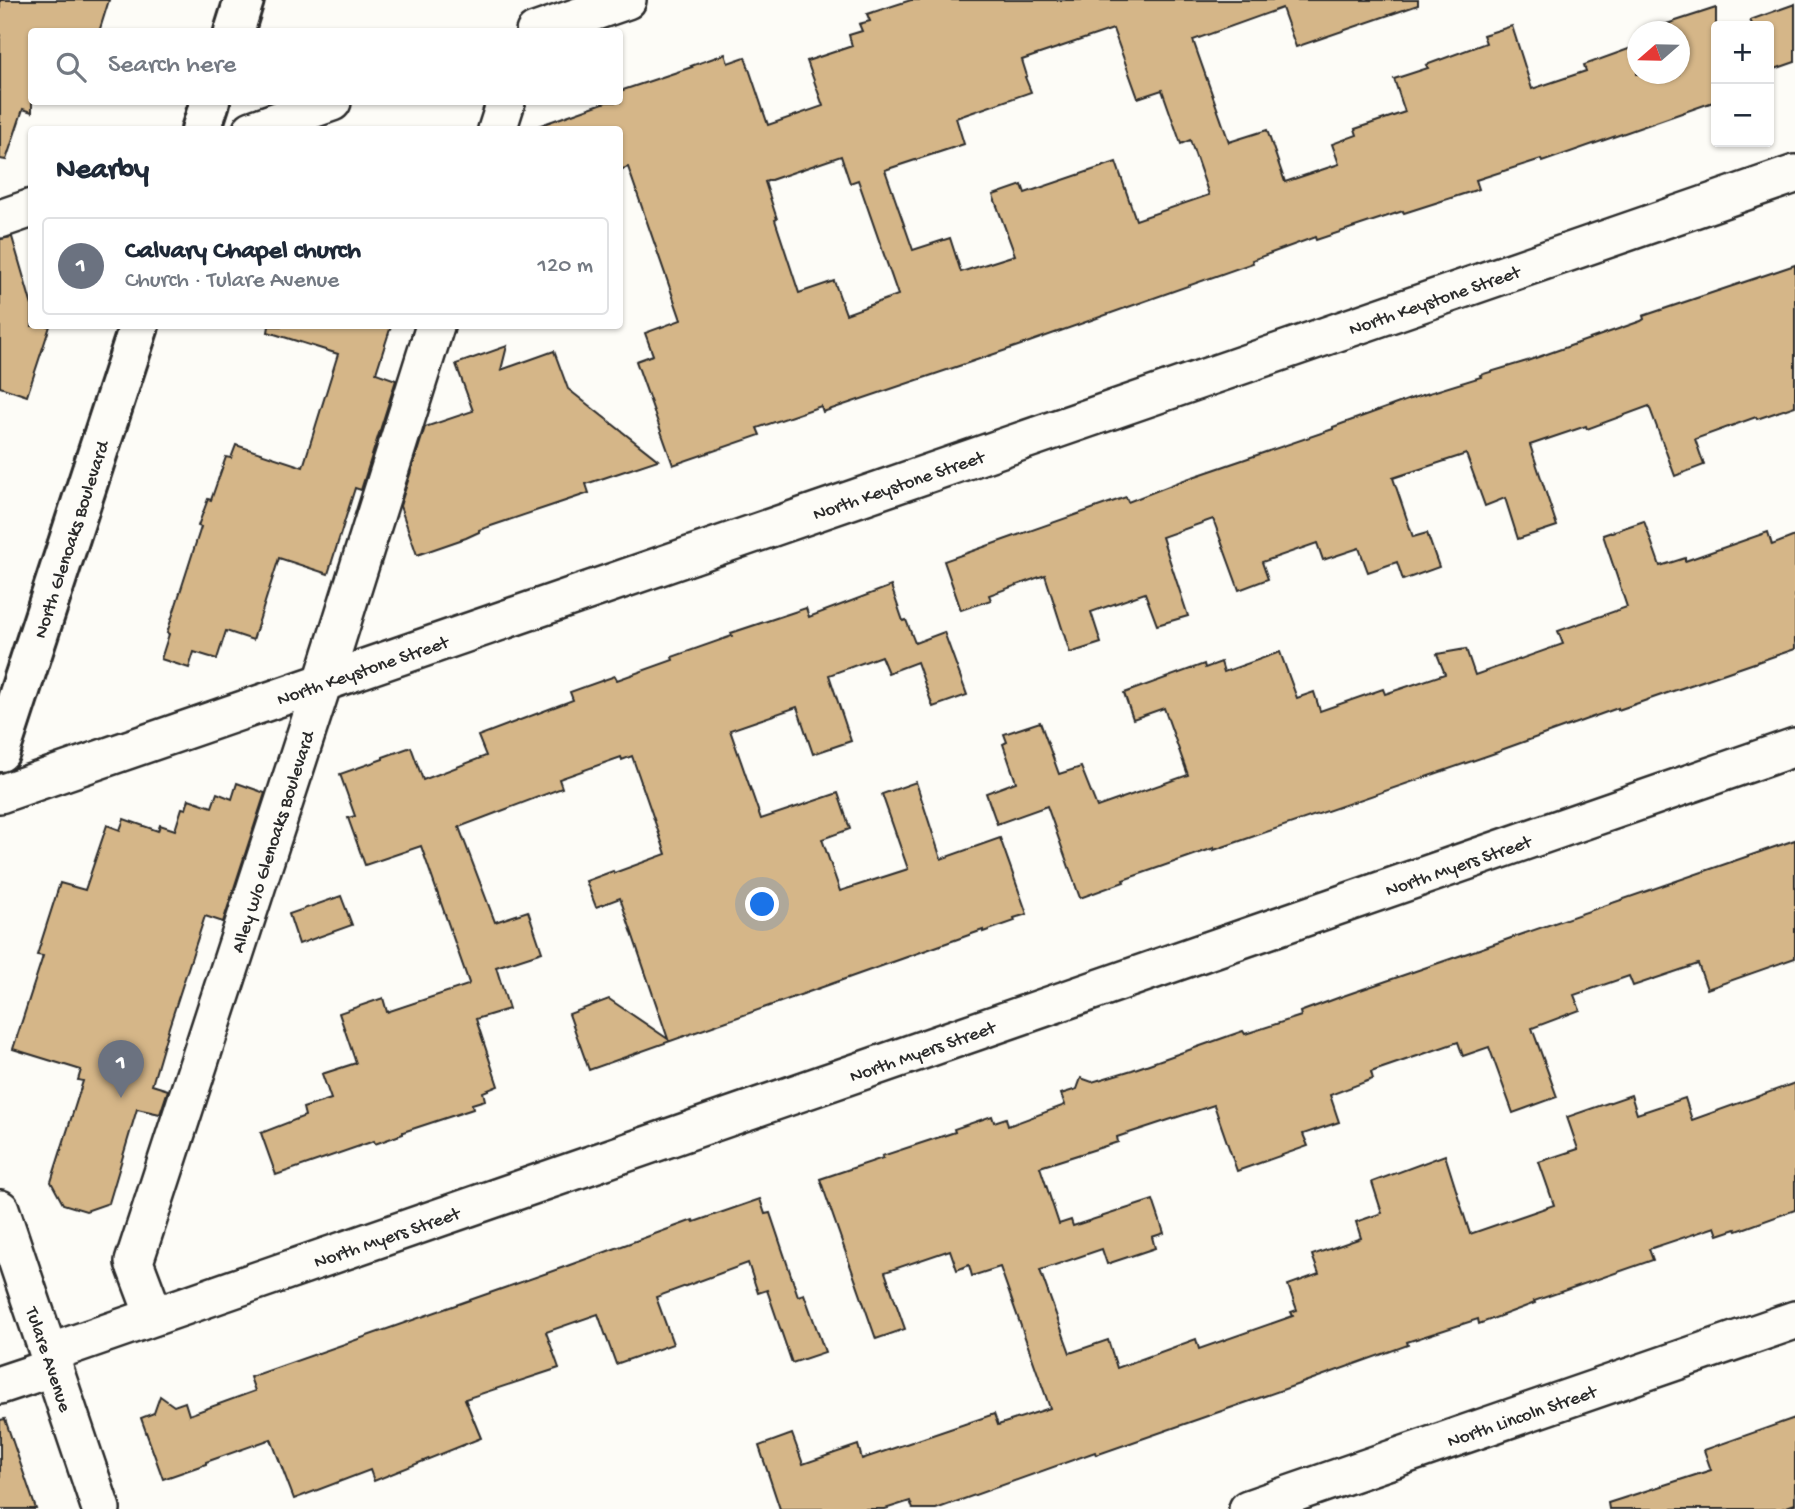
<!DOCTYPE html>
<meta charset="utf-8">
<style>
:root{--surface:#fff;--page:#f6f6f7;--text:#1f2937;--muted:#747a83;--line:#e0e1e3;--accent:#111827}
body{margin:0;font-family:"Gochi Hand",sans-serif;background:var(--page);color:var(--text)}
.controls{position:absolute;right:21px;top:21px;display:grid;overflow:hidden;border-radius:7px;box-shadow:0 2px 5px #0004}
.controls button{width:63px;height:63px;display:grid;place-items:center;padding:0;border:0;border-bottom:2px solid var(--line);background:var(--surface);color:var(--text);font:35px sans-serif}
.compass{position:absolute;left:1627px;top:21px;width:63px;height:63px;border-radius:50%;background:var(--surface);box-shadow:0 2px 5px #0004;rotate:250deg}
.you{position:absolute;left:763px;top:905px;width:24px;height:24px;margin:-18px;border:5px solid #fff;border-radius:50%;background:#1a73e8;box-shadow:0 0 0 10px #1a73e833}
.badge{display:grid;place-items:center;width:46px;height:46px;border-radius:50%;background:var(--accent);color:#fff;font-size:23px;font-weight:700}
.pin{position:absolute;translate:-50% -58px;filter:drop-shadow(0 2px 4px #0008)}
.pin::after{content:'';position:absolute;top:37px;width:24px;height:21px;background:inherit;clip-path:polygon(0 0,100% 0,50% 100%)}
.list{margin:0;padding:0;list-style:none}
h2{display:flex;justify-content:space-between;align-items:center;height:91px;margin:0;padding:0 28px;font-size:30px}
h2 small{font-size:23px;font-weight:400;color:var(--muted)}
.list li{display:grid;grid-template-columns:46px 1fr auto;gap:21px;align-items:center;box-sizing:border-box;height:98px;margin:0 14px 14px;padding:0 14px;border:2px solid var(--line);border-radius:7px}
.list b{display:block;font-size:26px;white-space:nowrap}
.list p{margin:0;font-size:23px;white-space:nowrap;color:var(--muted)}
.list em{font-size:23px;font-style:normal;color:var(--muted)}
.icon{flex:none;width:38px;height:38px;fill:none;stroke:currentColor;stroke-width:2;stroke-linecap:round;stroke-linejoin:round}
.map{position:relative;flex:none;width:1795px;height:1509px;overflow:hidden}
.search{position:absolute;background:var(--surface);box-shadow:0 2px 5px #0004;left:28px;top:28px;width:595px;height:77px;display:flex;align-items:center;gap:18px;box-sizing:border-box;padding:0 24px;border-radius:7px;color:var(--muted);font-size:26px}
.panel{position:absolute;background:var(--surface);box-shadow:0 2px 5px #0004;left:28px;top:126px;width:595px;height:203px;border-radius:7px}
.map>svg:first-child{display:block}
</style>
<div class="map">
<svg width="1795" height="1509" viewBox="0 0 1795 1509">
<rect width="100%" height="100%" fill="#fdfcf7"/>
<filter id="ink" filterUnits="userSpaceOnUse"><feTurbulence type="fractalNoise" baseFrequency=".0143" numOctaves="2"/><feDisplacementMap in="SourceGraphic" scale="14" xChannelSelector="R" yChannelSelector="G"/><feConvolveMatrix kernelMatrix="1 2 1 2 8 2 1 2 1" color-interpolation-filters="sRGB"/></filter>
<g filter="url(#ink)">
<g fill="#d5b688" stroke="#2b2b2b" stroke-width="2" fill-rule="evenodd">
<path d="M 0,0 L 109,0 L 99,32 L 32,32 L 32,112 L 23,109 L 6,160 L 0,159 Z"/>
<path d="M 911,0 L 1418,0 L 1418,5 L 1296,47 L 1282,8 L 1193,40 L 1229,142 L 1267,130 L 1285,182 L 1339,164 L 1332,144 L 1357,135 L 1355,129 L 1405,112 L 1394,79 L 1428,68 L 1426,65 L 1486,43 L 1483,35 L 1512,26 L 1532,89 L 1586,71 L 1584,65 L 1637,46 L 1637,74 L 1679,74 L 1679,32 L 1642,32 L 1716,8 L 1716,101 L 1542,162 L 1541,159 L 1476,180 L 1479,189 L 1404,213 L 1403,211 L 1316,240 L 1315,237 L 1252,260 L 1253,263 L 1018,346 L 823,412 L 821,406 L 757,428 L 760,435 L 673,465 L 636,361 L 653,355 L 645,333 L 681,320 L 628,167 L 620,170 L 620,130 L 539,130 L 538,126 L 606,102 L 620,102 L 620,91 L 692,67 L 691,66 L 725,54 L 728,63 L 745,57 L 768,125 L 823,106 L 807,61 L 852,46 L 849,35 L 862,31 L 859,24 L 870,21 L 867,14 ZM 1113,29 L 1138,98 L 1162,90 L 1181,144 L 1190,140 L 1209,195 L 1136,220 L 1116,162 L 1025,193 L 1022,185 L 993,195 L 1015,255 L 961,272 L 950,238 L 913,250 L 885,170 L 964,144 L 956,118 L 1031,92 L 1025,77 L 1027,76 L 1022,60 ZM 841,156 L 850,183 L 858,180 L 898,295 L 846,314 L 834,281 L 799,293 L 775,220 L 777,219 L 765,182 Z"/>
<path d="M 1795,4 L 1795,62 L 1769,71 L 1769,26 L 1753,26 L 1750,20 Z"/>
<path d="M 12,237 L 32,306 L 32,326 L 50,326 L 27,396 L 0,387 L 0,239 Z"/>
<path d="M 1795,265 L 1795,406 L 1757,419 L 1756,417 L 1695,439 L 1704,465 L 1675,476 L 1649,406 L 1587,429 L 1586,426 L 1530,445 L 1557,526 L 1518,539 L 1505,498 L 1485,506 L 1466,454 L 1393,478 L 1413,537 L 1427,533 L 1439,567 L 1403,580 L 1397,562 L 1368,572 L 1359,548 L 1323,560 L 1317,543 L 1262,562 L 1268,579 L 1239,590 L 1213,519 L 1162,537 L 1188,616 L 1157,625 L 1145,593 L 1091,612 L 1101,643 L 1070,653 L 1045,575 L 989,595 L 991,600 L 961,610 L 944,561 L 1126,497 L 1128,502 L 1184,480 L 1333,429 L 1333,427 L 1413,398 L 1481,377 L 1480,375 L 1527,361 L 1641,321 L 1644,319 L 1643,316 Z"/>
<path d="M 269,326 L 391,326 L 376,373 L 396,380 L 361,490 L 355,488 L 328,574 L 279,558 L 253,640 L 226,631 L 217,659 L 194,652 L 189,668 L 161,659 L 169,634 L 167,633 L 201,527 L 198,526 L 208,499 L 211,500 L 226,457 L 231,458 L 236,445 L 303,467 L 338,354 L 268,332 Z"/>
<path d="M 507,346 L 501,370 L 554,351 L 568,389 L 658,460 L 586,484 L 589,493 L 479,530 L 479,532 L 466,538 L 417,555 L 400,506 L 425,427 L 473,411 L 456,364 Z"/>
<path d="M 1644,521 L 1660,566 L 1685,558 L 1685,561 L 1768,532 L 1772,545 L 1795,536 L 1795,649 L 1618,710 L 1618,708 L 1501,750 L 1501,751 L 1214,850 L 1214,848 L 1123,880 L 1124,882 L 1080,898 L 1047,806 L 997,824 L 986,793 L 1016,782 L 1003,744 L 1007,742 L 1004,734 L 1040,722 L 1059,774 L 1081,767 L 1097,807 L 1188,775 L 1164,708 L 1133,719 L 1124,693 L 1204,664 L 1205,668 L 1221,662 L 1224,672 L 1280,652 L 1297,698 L 1314,692 L 1320,711 L 1383,689 L 1385,694 L 1445,674 L 1437,654 L 1466,649 L 1475,675 L 1563,644 L 1558,631 L 1627,607 L 1603,535 Z"/>
<path d="M 891,586 L 903,621 L 906,620 L 915,643 L 944,632 L 967,695 L 933,707 L 917,662 L 888,673 L 881,656 L 829,675 L 851,741 L 813,754 L 797,707 L 730,730 L 761,819 L 838,793 L 850,829 L 822,839 L 840,891 L 908,869 L 882,794 L 916,782 L 941,859 L 1000,838 L 1027,914 L 1014,918 L 1015,921 L 983,932 L 983,930 L 589,1070 L 569,1014 L 609,999 L 668,1039 L 620,898 L 596,907 L 586,881 L 613,871 L 614,873 L 666,854 L 632,756 L 622,760 L 621,757 L 559,779 L 562,788 L 459,827 L 495,922 L 528,911 L 542,952 L 496,967 L 509,1009 L 476,1019 L 498,1086 L 483,1092 L 485,1100 L 472,1104 L 473,1109 L 403,1132 L 403,1134 L 375,1144 L 374,1141 L 276,1175 L 261,1133 L 305,1116 L 303,1108 L 331,1099 L 322,1074 L 356,1063 L 339,1013 L 383,998 L 387,1012 L 468,985 L 469,983 L 421,846 L 365,865 L 348,818 L 355,816 L 340,774 L 383,759 L 383,757 L 411,747 L 423,780 L 486,756 L 478,736 L 573,700 L 570,692 L 615,676 L 617,680 L 673,660 L 672,657 L 732,636 L 731,633 L 806,608 L 809,617 Z"/>
<path d="M 237,783 L 265,793 L 223,922 L 205,916 L 169,1027 L 152,1085 L 168,1090 L 160,1114 L 137,1109 L 109,1203 L 86,1211 L 63,1204 L 51,1182 L 83,1081 L 78,1080 L 81,1070 L 13,1049 L 43,956 L 37,955 L 60,883 L 85,890 L 107,825 L 120,830 L 124,819 L 158,831 L 160,825 L 175,830 L 182,808 L 186,809 L 189,799 L 212,807 L 217,793 L 232,799 Z"/>
<path d="M 1795,840 L 1795,958 L 1707,989 L 1698,964 L 1633,986 L 1629,976 L 1574,995 L 1580,1010 L 1532,1028 L 1557,1097 L 1513,1113 L 1489,1047 L 1463,1056 L 1458,1042 L 1371,1072 L 1373,1079 L 1330,1095 L 1339,1122 L 1303,1134 L 1308,1146 L 1237,1171 L 1214,1105 L 1117,1137 L 1118,1142 L 1040,1167 L 1059,1224 L 1071,1220 L 1073,1226 L 1153,1200 L 1164,1233 L 1152,1237 L 1155,1248 L 1107,1264 L 1102,1249 L 1040,1270 L 1070,1353 L 1108,1340 L 1117,1368 L 1196,1339 L 1199,1349 L 1293,1316 L 1291,1312 L 1297,1310 L 1288,1285 L 1319,1274 L 1312,1255 L 1361,1238 L 1356,1222 L 1382,1213 L 1372,1182 L 1445,1155 L 1470,1234 L 1554,1205 L 1539,1162 L 1578,1149 L 1567,1117 L 1631,1095 L 1637,1114 L 1685,1098 L 1692,1120 L 1795,1083 L 1795,1210 L 1737,1231 L 1736,1229 L 1718,1235 L 1715,1227 L 1649,1249 L 1653,1260 L 1534,1301 L 1535,1303 L 1479,1324 L 1478,1319 L 1407,1342 L 1408,1345 L 1299,1384 L 1096,1455 L 1095,1452 L 936,1509 L 913,1509 L 910,1501 L 885,1509 L 780,1509 L 759,1446 L 792,1434 L 803,1464 L 858,1445 L 862,1459 L 994,1414 L 998,1425 L 1050,1408 L 1000,1267 L 972,1276 L 969,1265 L 957,1270 L 950,1250 L 885,1272 L 905,1329 L 876,1339 L 820,1179 L 883,1158 L 882,1156 L 955,1132 L 954,1129 L 992,1116 L 994,1122 L 1006,1118 L 1008,1126 L 1065,1105 L 1061,1094 L 1077,1089 L 1081,1078 L 1092,1082 L 1132,1070 L 1243,1031 L 1245,1034 L 1301,1016 L 1300,1012 L 1343,996 Z"/>
<path d="M 341,896 L 352,925 L 299,944 L 289,914 Z"/>
<path d="M 760,1199 L 765,1214 L 770,1213 L 798,1296 L 804,1294 L 825,1352 L 792,1363 L 767,1290 L 758,1293 L 748,1263 L 656,1297 L 673,1344 L 616,1364 L 598,1314 L 546,1332 L 559,1368 L 465,1399 L 481,1438 L 374,1481 L 370,1470 L 294,1499 L 271,1439 L 206,1462 L 206,1464 L 163,1479 L 141,1418 L 154,1413 L 160,1396 L 174,1406 L 185,1402 L 189,1415 L 255,1391 L 250,1377 L 567,1266 L 693,1220 L 694,1222 Z"/>
<path d="M 1795,1418 L 1795,1504 L 1781,1509 L 1609,1509 L 1608,1503 L 1711,1470 L 1704,1450 Z"/>
<path d="M 5,1419 L 36,1509 L 0,1509 L 0,1420 Z"/>
</g>
<g fill="none" stroke-linecap="round" stroke-linejoin="round">
<defs>
<g id="minor">
<path d="M 535,32 L 627,0"/>
<path d="M 252,130 L 332,102"/>
<path d="M 497,130 L 506,102"/>
<path d="M 0,219 L 32,208"/>
<path id="s1" d="M 0,794 L 1795,174"/>
<path id="s2" d="M 0,1209 L 101,1509"/>
<path id="s3" d="M 154,1315 L 134,1262 L 323,682 L 435,326"/>
<path id="s4" d="M 49,1353 L 1795,747"/>
<path d="M 0,1385 L 54,1367"/>
<path id="s5" d="M 1248,1509 L 1795,1320"/>
</g>
<g id="major">
<path d="M 234,32 L 244,0"/>
<path d="M 201,130 L 210,102"/>
<path id="s6" d="M 0,752 L 139,326"/>
</g>
</defs>
<use href="#minor" stroke="#2b2b2b" stroke-width="42"/>
<use href="#major" stroke="#2b2b2b" stroke-width="44"/>
<use href="#minor" stroke="#fdfcf7" stroke-width="37"/>
<use href="#major" stroke="#fdfcf7" stroke-width="38"/>
</g>
</g>
<g text-anchor="middle" stroke-width="6" stroke-linejoin="round" paint-order="stroke">
<g font-size="19" fill="#2b2b2b" stroke="#fdfcf7">
<text dy="7" stroke="none"><textPath href="#s1" startOffset="1517">North Keystone Street</textPath></text>
<text dy="7" stroke="none"><textPath href="#s1" startOffset="950">North Keystone Street</textPath></text>
<text dy="7" stroke="none"><textPath href="#s6" startOffset="224">North Glenoaks Boulevard</textPath></text>
<text dy="7" stroke="none"><textPath href="#s1" startOffset="383">North Keystone Street</textPath></text>
<text dy="7" stroke="none"><textPath href="#s3" startOffset="499">Alley w/o Glenoaks Boulevard</textPath></text>
<text dy="7" stroke="none"><textPath href="#s4" startOffset="1491">North Myers Street</textPath></text>
<text dy="7" stroke="none"><textPath href="#s4" startOffset="924">North Myers Street</textPath></text>
<text dy="7" stroke="none"><textPath href="#s4" startOffset="357">North Myers Street</textPath></text>
<text dy="7" stroke="none"><textPath href="#s2" startOffset="158">Tulare Avenue</textPath></text>
<text dy="7" stroke="none"><textPath href="#s5" startOffset="289">North Lincoln Street</textPath></text>
</g>
</g>
</svg>
<div class="controls">
<button>+</button>
<button>−</button>
</div>
<svg class="compass" viewBox="-18 -18 36 36"><path d="M0-13l5 13h-10z" fill="#e53935"/><path d="M0 13l5-13h-10z" fill="#747a83"/></svg>
<div class="you"></div>
<div class="pin badge" style="left:121px;top:1098px;background:#6b7280">1</div>
<div class="search"><svg class="icon" aria-label="search" viewBox="0 0 24 24"><circle cx="10" cy="10" r="6"/><path d="M15 15l6 6"/></svg>Search here</div>
<section class="panel">
<h2>Nearby<small></small></h2>
<ul class="list">
<li><span class="badge" style="background:#6b7280">1</span><div><b>Calvary Chapel church</b><p>Church · Tulare Avenue</p></div><em>120 m</em></li>
</ul>
</section>
</div>
